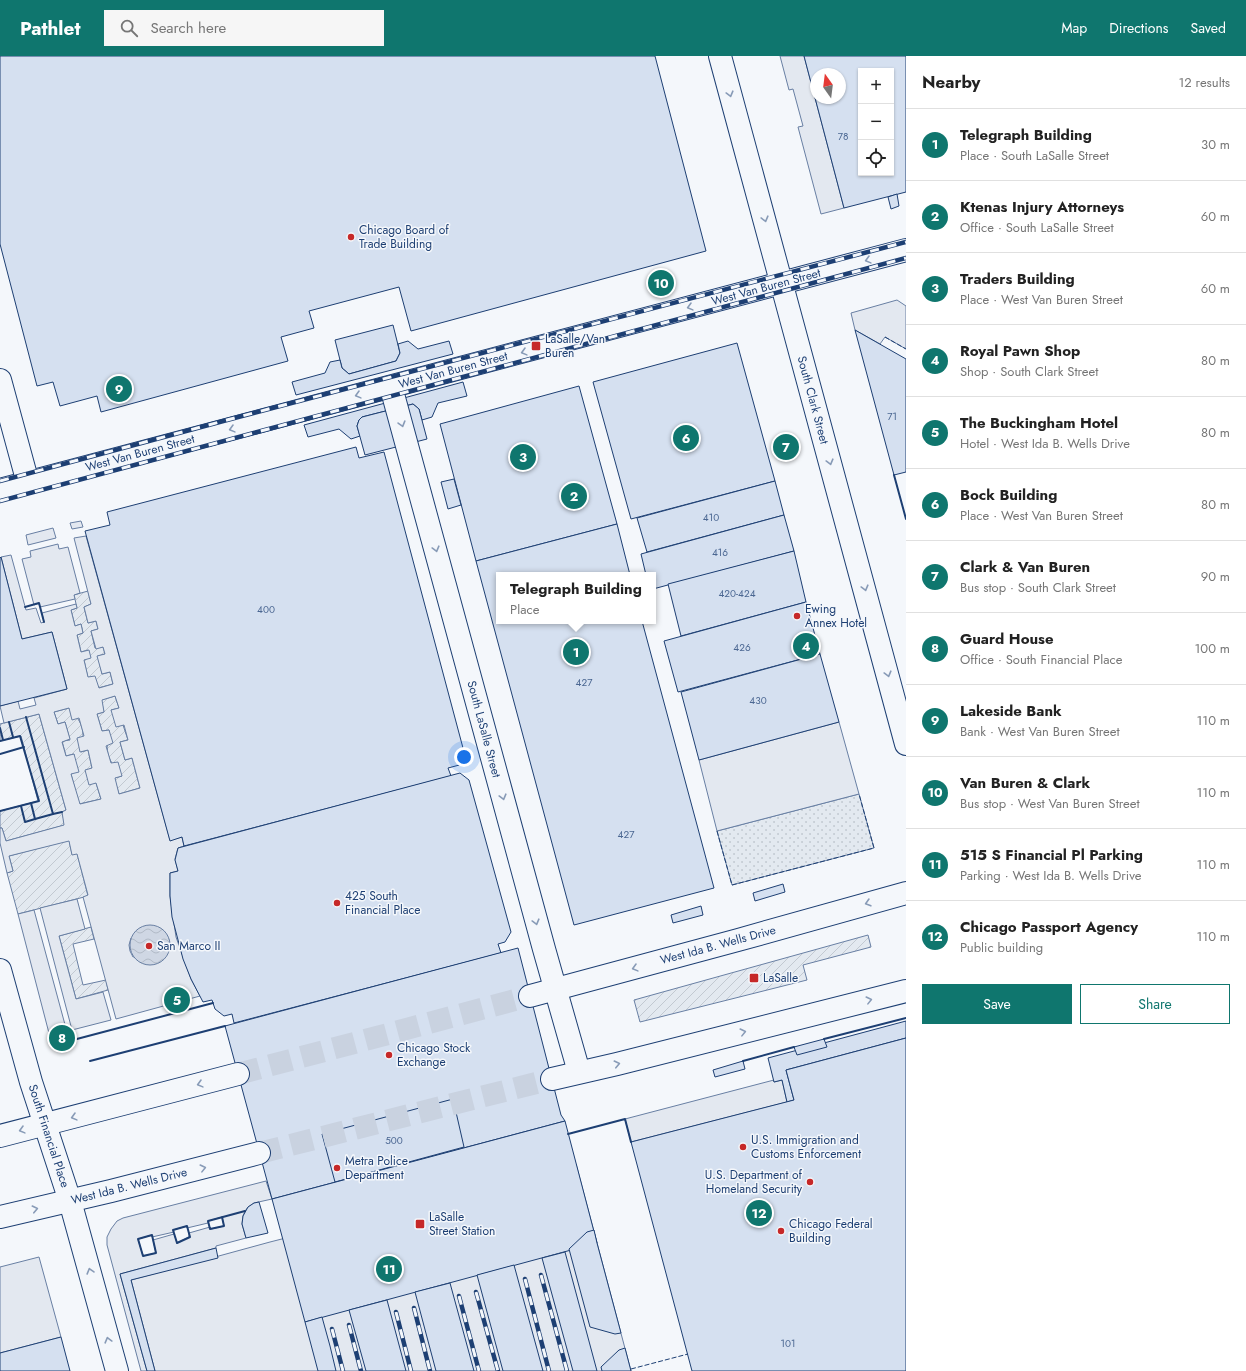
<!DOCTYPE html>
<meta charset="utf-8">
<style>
:root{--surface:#fff;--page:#f6f6f6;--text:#222;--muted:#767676;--line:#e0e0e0;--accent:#0f766e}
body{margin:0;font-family:Jost,sans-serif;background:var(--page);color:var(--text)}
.controls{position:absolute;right:12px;top:12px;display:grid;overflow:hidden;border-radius:0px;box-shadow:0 1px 3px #0004}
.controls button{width:36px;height:36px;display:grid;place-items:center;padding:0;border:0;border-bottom:1px solid var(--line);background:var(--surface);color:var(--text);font:20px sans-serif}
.compass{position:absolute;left:810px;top:12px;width:36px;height:36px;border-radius:50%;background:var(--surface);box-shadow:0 1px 3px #0004;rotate:346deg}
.you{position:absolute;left:464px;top:701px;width:14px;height:14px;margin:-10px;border:3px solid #fff;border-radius:50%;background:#1a73e8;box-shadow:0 0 0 6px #1a73e833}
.badge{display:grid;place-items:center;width:26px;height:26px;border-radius:50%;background:var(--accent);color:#fff;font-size:13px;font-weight:700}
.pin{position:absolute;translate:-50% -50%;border:2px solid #fff;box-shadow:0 1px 4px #0006}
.popup{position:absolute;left:496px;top:516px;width:160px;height:52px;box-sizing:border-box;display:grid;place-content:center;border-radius:0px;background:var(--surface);filter:drop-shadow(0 1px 3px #0005);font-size:13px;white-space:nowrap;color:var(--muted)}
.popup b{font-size:15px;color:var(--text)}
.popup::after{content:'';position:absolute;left:50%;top:100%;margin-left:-8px;border:8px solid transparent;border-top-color:var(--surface)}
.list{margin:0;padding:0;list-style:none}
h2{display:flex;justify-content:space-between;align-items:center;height:52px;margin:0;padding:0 16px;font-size:17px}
h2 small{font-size:13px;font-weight:400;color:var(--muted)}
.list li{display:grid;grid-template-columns:26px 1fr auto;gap:12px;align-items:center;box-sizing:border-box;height:72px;padding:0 16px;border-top:1px solid var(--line)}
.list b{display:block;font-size:15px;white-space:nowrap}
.list p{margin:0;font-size:13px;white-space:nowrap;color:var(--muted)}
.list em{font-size:13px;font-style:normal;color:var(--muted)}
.actions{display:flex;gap:8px;padding:12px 16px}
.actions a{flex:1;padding:9px 0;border:1px solid var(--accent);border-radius:0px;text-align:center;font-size:14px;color:var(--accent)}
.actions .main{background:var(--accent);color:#fff}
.icon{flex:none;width:22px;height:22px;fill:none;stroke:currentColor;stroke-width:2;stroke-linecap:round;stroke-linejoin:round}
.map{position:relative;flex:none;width:906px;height:1315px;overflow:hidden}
header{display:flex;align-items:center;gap:24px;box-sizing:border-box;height:56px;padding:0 20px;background:var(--accent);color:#fff}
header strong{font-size:19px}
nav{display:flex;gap:22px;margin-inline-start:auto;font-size:14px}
.search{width:280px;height:36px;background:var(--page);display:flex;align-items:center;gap:10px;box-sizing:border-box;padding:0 14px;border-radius:0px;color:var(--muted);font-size:15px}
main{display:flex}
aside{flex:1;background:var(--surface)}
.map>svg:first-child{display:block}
</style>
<header>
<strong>Pathlet</strong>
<div class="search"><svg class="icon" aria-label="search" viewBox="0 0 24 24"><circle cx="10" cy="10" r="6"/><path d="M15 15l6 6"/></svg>Search here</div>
<nav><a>Map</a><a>Directions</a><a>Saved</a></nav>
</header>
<main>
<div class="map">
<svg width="906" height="1315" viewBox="0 0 906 1315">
<defs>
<pattern id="grass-dots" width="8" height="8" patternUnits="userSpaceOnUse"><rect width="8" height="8" fill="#e3e9f0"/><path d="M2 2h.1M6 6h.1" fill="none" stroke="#c2c9d1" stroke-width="1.8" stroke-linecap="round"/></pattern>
<pattern id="garden-furrows" width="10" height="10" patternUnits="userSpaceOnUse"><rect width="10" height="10" fill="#e3e9f0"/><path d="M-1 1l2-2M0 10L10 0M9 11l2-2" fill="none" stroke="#c2c9d1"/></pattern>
<pattern id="water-waves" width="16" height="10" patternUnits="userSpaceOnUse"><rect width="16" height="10" fill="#cfd7e4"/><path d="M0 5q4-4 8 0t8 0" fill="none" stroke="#b1bac7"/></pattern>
</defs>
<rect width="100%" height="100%" fill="#f4f7fb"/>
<path fill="url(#grass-dots)" stroke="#687fa3" d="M 859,738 L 874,792 L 732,829 L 717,775 Z"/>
<g fill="url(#garden-furrows)" stroke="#687fa3">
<path d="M 88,535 L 91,548 L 84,551 L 88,567 L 96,565 L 98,573 L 91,575 L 95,592 L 103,591 L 105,598 L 98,600 L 102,618 L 110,616 L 113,628 L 98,632 L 88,622 L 84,604 L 88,594 L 81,596 L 77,579 L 83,577 L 81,568 L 75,570 L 71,554 L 77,552 L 74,539 Z"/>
<path d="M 115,640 L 119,652 L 111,654 L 123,669 L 128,684 L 120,686 L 125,704 L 132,702 L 140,732 L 119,738 L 114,722 L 122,720 C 107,703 105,697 109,674 L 102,675 L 97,658 L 104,656 L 101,644 Z"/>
<path d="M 69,652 C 84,668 85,675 81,696 L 88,694 L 92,712 L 85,715 L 96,727 L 101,743 L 79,748 L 71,718 L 74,698 L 66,700 L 62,685 L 70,684 L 65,666 L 58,668 L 54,656 Z"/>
<path d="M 39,658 L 66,754 L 62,756 L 65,769 L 6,785 L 2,772 L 0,772 L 0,755 L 38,745 L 21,680 L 0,685 L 0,668 Z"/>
<path d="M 69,784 L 72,798 L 77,797 L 88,840 L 18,858 L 7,817 L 13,815 L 9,800 Z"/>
<path d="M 91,871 L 94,883 L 73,888 L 83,929 L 106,924 L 108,934 L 76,943 L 59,880 Z"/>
<path d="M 868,879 L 871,891 L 803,909 L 807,924 L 640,966 L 634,944 Z"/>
</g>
<g fill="#e3e8f0" stroke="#687fa3" fill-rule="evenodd">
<path d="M 780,0 L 804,0 L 844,152 L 821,158 L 798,71 L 803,70 L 793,33 L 789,34 Z"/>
<path d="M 897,244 L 906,250 L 906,293 L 885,281 L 880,288 L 855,274 L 851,257 Z"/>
<path d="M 81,465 L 83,471 L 72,473 L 70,467 Z"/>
<path d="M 53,472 L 56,482 L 28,489 L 26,479 Z"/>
<path d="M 86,480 L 170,784 L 182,781 L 184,790 L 178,792 L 175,803 L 178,815 L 170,817 L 170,840 L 176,881 L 191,923 L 200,940 L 116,963 L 83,841 L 88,839 L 77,798 L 72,799 L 69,785 L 9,800 L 13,815 L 7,817 L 0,787 L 0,772 L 2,772 L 6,785 L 64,769 L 62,756 L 66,754 L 39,658 L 4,667 L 0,650 L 18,645 L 20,653 L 36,649 L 34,642 L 67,633 L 52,576 L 22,583 L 1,501 L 11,499 L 26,554 L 36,552 L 41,567 L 44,566 L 42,557 L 76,548 L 77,552 L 71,554 L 75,570 L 81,568 L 83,577 L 77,579 L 81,596 L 89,594 L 91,602 L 84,604 L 88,621 L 95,620 L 99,632 L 113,628 L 110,616 L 102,618 L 97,600 L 105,598 L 103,591 L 96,593 L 91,575 L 98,573 L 96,565 L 88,567 L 84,551 L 91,548 L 74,482 ZM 115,640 L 119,652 L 111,654 L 116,671 L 124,669 L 128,684 L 120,686 L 125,704 L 132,702 L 140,732 L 119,738 L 115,722 L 122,720 L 118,706 L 111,707 L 106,690 L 113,687 L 109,674 L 102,675 L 97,658 L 104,656 L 102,644 ZM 69,652 L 72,664 L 79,662 L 84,680 L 77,682 L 80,696 L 88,694 L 92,712 L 85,714 L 89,729 L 96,727 L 101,743 L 80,748 L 71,718 L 79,716 L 74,698 L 66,700 L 62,686 L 70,683 L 65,666 L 58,668 L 54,656 ZM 168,881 L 170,887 L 169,894 L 133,901 L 130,895 L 129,889 L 131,882 Z"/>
<path d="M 58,488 L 59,493 L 68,491 L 80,537 L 74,539 L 75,543 L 40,551 L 39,547 L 34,549 L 22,503 L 31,501 L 30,495 Z"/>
<path d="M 839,666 L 859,738 L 717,775 L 699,704 Z"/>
<path d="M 77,843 L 85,873 L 59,880 L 76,943 L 103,936 L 111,964 L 72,974 L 40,852 Z"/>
<path d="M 34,854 L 67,976 L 50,981 L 18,858 Z"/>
<path d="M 774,1024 L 774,1026 L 782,1024 L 787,1046 L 631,1086 L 625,1063 Z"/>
<path d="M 576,1108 L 631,1315 L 155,1315 L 131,1224 L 270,1186 Z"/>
<path d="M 266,1125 L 272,1143 L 254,1147 L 248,1151 L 245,1155 L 243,1160 L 242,1168 L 246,1182 L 216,1190 L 216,1192 L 120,1218 L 147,1315 L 141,1315 L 107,1189 L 107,1181 L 111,1173 L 117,1165 L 123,1162 ZM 222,1161 L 224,1170 L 211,1173 L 210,1171 L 189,1177 L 189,1181 L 177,1187 L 174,1178 L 153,1184 L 156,1197 L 143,1200 L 138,1183 L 152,1179 L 152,1181 L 174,1176 L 173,1174 L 187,1170 L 187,1172 L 208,1167 L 208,1165 Z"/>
<path d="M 39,1201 L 61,1281 L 0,1297 L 0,1211 Z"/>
</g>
<circle fill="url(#water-waves)" stroke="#687fa3" cx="150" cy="889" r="20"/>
<g fill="#d5e0f0" stroke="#1d3f73" fill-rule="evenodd">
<path d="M 0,0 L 655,0 L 706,195 L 411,275 L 399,231 L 309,255 L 314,272 L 281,281 L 288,305 L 101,356 L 97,340 L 60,350 L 53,326 L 37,330 L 0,188 Z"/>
<path d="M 804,0 L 906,0 L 906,136 L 844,152 ZM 861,15 L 891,15 L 891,117 L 861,117 ZM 816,18 L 840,18 L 840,42 L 816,42 Z"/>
<path d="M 897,138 L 899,150 L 891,153 L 888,141 Z"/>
<path d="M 393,269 L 400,297 L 396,305 L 349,318 L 342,312 L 335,284 Z"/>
<path d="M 855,274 L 906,303 L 906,416 L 894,419 Z"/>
<path d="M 408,285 L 418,293 L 449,285 L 453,298 L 296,339 L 292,326 L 325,317 L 330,306 L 340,304 L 342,312 L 349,318 L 396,305 L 400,297 L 398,288 Z"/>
<path d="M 737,287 L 775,425 L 631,463 L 593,326 Z"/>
<path d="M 463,326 L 467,340 L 438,347 L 432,361 L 422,364 L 419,353 L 413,348 L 362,361 L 359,364 L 357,370 L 360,380 L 351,383 L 339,373 L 308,381 L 304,369 Z"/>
<path d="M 579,330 L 617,468 L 476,505 L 440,368 Z"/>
<path d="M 413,348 L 419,353 L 427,383 L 365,399 L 357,370 L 359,364 L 362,361 Z"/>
<path d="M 356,391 L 359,402 L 384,396 L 467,707 L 448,712 L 451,720 L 184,790 L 182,781 L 170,785 L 85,475 L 110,469 L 107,456 Z"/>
<path d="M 454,423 L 461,449 L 448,453 L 441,426 Z"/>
<path d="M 775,425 L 784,459 L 647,496 L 637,462 Z"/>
<path d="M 784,459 L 794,495 L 653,533 L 653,519 L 646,519 L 641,498 Z"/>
<path d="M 617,468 L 630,519 L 499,519 L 499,565 L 642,565 L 714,832 L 574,869 L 476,505 Z"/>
<path d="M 794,495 L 806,546 L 681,580 L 668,528 Z"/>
<path d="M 1,501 L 22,583 L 52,576 L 67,633 L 0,650 L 0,502 Z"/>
<path d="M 806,546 L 820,598 L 678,636 L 664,585 Z"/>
<path d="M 820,598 L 839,666 L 699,704 L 681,636 Z"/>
<path d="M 460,717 L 469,724 L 511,876 L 505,886 L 498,888 L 501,897 L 234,967 L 232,958 L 224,960 L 215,953 L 212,944 L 203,946 L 191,923 L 183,903 L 172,861 L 170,840 L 170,817 L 178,815 L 175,804 L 178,792 Z"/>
<path d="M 783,828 L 785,836 L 755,845 L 753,837 Z"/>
<path d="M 701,850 L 703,859 L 673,867 L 671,859 Z"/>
<path d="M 518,892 L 561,1059 L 565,1065 L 272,1143 L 225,970 Z"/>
<path d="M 906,965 L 906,982 L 786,1014 L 794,1044 L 787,1046 L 782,1024 L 774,1026 L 768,1002 Z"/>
<path d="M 71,975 L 73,984 L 52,989 L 50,981 Z"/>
<path d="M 906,982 L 906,1315 L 692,1315 L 631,1086 L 794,1044 L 786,1014 Z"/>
<path d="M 824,983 L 827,991 L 797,999 L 794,991 Z"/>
<path d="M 743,1005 L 745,1013 L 715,1021 L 713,1014 Z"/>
<path d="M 453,1043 L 464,1091 L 335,1126 L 322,1078 Z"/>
<path d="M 565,1065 L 597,1187 L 305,1266 L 272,1143 Z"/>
<path d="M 259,1146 L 268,1177 L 246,1182 L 242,1168 L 243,1160 L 248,1151 L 254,1147 Z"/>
<path d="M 594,1174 L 597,1187 L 621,1277 L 615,1278 L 590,1271 L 569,1193 L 587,1176 Z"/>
<path d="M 216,1192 L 218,1202 L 131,1224 L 155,1315 L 147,1315 L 120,1218 Z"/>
<path d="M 565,1196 L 597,1315 L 573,1315 L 542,1202 Z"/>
<path d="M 514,1209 L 543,1315 L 503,1315 L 477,1219 Z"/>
<path d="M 450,1227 L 474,1315 L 436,1315 L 415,1236 Z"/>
<path d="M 387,1244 L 406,1315 L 366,1315 L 349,1254 Z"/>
<path d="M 322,1261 L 330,1290 L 336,1315 L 318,1315 L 305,1266 Z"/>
<path d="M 61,1281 L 70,1315 L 0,1315 L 0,1297 Z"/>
<path d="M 625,1292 L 631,1315 L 602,1315 L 601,1311 L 619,1294 Z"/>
</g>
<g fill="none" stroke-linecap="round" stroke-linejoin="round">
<g stroke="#c9d2e0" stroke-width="22" stroke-dasharray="22 11" stroke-linecap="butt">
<path d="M 238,1018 L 530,940"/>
<path d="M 259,1097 L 552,1023"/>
</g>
<defs>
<g id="minor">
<path d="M 0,324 L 28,427"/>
<path d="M 391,331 L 544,893 L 579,1016"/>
<path d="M 0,914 L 31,1026 L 70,1145 L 117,1315"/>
</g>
<g id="major">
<path d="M 720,0 L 906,688"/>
<path d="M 0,434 L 906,194"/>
<path d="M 530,940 L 738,884 L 906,837"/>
<path d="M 552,1023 L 617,1008 L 906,935"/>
<path d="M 0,1080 L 238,1018"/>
<path d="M 0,1161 L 111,1135 L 259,1097"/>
</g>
</defs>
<use href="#minor" stroke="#1d3f73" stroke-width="24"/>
<use href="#major" stroke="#1d3f73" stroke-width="24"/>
<use href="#minor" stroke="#f4f7fb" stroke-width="22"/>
<use href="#major" stroke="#f4f7fb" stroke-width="22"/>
<defs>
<g id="rail">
<path d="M 0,425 L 242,360 L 906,186"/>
<path d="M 0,445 L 906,202"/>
<path d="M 541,1219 L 567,1315"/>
<path d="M 525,1223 L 549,1315"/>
<path d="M 476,1236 L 498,1315"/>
<path d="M 459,1240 L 479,1315"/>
<path d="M 414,1252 L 430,1315"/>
<path d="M 396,1256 L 411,1315"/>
<path d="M 349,1269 L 361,1315"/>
<path d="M 332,1273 L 343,1315"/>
</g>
</defs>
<use href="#rail" stroke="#1d3f73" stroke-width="4.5"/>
<use href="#rail" stroke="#f4f7fb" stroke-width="3" stroke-dasharray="9" stroke-linecap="butt"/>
<g stroke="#1d3f73" stroke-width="1" stroke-dasharray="5 2" stroke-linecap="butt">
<path d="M 885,281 L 906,293"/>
<path d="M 717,775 L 732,829 L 874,792 L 859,738"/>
<path d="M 631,1313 L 688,1298"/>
</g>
<g stroke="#1d3f73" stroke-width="2">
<path d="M 894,419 L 906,463"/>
<path d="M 25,551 L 39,547 L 44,566"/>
<path d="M 26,661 L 53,758 L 62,756"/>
<path d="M 9,666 L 13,681"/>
<path d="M 0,672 L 3,684"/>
<path d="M 0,685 L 20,680 L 39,745 L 0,755"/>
<path d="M 0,698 L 24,691"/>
<path d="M 31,747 L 35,763 L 53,758"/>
<path d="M 21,750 L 25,766 L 35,763"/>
<path d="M 824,983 L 906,962"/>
<path d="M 73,984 L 213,947"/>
<path d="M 90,1005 L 225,970"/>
<path d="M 743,1005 L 794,991"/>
<path d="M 568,1078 L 625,1063 L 631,1086"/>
<path d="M 222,1161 L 224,1170 L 210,1173 L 208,1165 L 245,1155"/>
<path d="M 187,1170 L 190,1181 L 177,1187 L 173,1174 Z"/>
<path d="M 152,1179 L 156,1197 L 143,1200 L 138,1183 Z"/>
</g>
</g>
<defs><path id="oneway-chevron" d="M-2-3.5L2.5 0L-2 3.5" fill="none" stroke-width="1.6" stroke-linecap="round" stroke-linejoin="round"/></defs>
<g stroke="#889bb7">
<use href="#oneway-chevron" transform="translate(730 38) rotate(75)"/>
<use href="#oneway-chevron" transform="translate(765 163) rotate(75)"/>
<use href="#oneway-chevron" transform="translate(868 204) rotate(165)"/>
<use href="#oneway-chevron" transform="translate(690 251) rotate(165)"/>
<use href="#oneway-chevron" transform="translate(524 296) rotate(165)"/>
<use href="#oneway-chevron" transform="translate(358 339) rotate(165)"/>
<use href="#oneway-chevron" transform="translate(402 368) rotate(74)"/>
<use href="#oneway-chevron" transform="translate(232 373) rotate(165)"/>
<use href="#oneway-chevron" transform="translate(830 406) rotate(75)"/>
<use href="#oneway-chevron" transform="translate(436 493) rotate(75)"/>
<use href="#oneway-chevron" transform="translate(865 532) rotate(75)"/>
<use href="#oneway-chevron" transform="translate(888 618) rotate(75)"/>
<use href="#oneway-chevron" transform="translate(503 741) rotate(75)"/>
<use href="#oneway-chevron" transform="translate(868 847) rotate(164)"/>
<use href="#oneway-chevron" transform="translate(536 866) rotate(75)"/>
<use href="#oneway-chevron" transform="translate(635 912) rotate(165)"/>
<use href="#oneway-chevron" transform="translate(869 944) rotate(-14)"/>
<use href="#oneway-chevron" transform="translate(743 976) rotate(-14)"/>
<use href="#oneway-chevron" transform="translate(617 1008) rotate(-13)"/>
<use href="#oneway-chevron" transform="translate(200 1028) rotate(165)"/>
<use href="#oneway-chevron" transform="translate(74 1061) rotate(165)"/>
<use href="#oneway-chevron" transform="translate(22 1074) rotate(165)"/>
<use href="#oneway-chevron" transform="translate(203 1112) rotate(-14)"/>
<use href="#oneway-chevron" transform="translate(35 1153) rotate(-13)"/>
<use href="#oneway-chevron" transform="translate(90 1215) rotate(-106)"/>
<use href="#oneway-chevron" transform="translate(108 1284) rotate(-105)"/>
</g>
<g fill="#c62828" stroke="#f4f7fb" stroke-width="1.5">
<circle cx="351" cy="181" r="4"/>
<rect x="531" y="285" width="10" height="10" rx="2"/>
<circle cx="797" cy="560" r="4"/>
<circle cx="337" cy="847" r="4"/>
<circle cx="149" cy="890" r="4"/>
<rect x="749" y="917" width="10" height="10" rx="2"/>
<circle cx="389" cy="999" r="4"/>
<circle cx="743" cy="1091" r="4"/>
<circle cx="337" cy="1112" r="4"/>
<circle cx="810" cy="1126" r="4"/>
<rect x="415" y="1163" width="10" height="10" rx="2"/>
<circle cx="781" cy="1175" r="4"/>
</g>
<g text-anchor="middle" stroke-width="3" stroke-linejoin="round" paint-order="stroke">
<g font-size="10" fill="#4b6792">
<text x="843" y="84">78</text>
<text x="892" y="364">71</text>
<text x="711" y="465">410</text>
<text x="720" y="500">416</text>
<text x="737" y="541">420-424</text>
<text x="266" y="557">400</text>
<text x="742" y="595">426</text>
<text x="584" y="630">427</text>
<text x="758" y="648">430</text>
<text x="626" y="782">427</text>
<text x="394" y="1088">500</text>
<text x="788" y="1291">101</text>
</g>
<g font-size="12" fill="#1d3f73" stroke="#f4f7fb" text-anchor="start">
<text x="359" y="178">Chicago Board of<tspan x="359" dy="14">Trade Building</tspan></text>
<text x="545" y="287">LaSalle/Van<tspan x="545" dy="14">Buren</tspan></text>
<text x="805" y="557">Ewing<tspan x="805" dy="14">Annex Hotel</tspan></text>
<text x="345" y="844">425 South<tspan x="345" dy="14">Financial Place</tspan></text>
<text x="157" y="894">San Marco II</text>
<text x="763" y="926">LaSalle</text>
<text x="397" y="996">Chicago Stock<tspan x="397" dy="14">Exchange</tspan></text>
<text x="751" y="1088">U.S. Immigration and<tspan x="751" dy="14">Customs Enforcement</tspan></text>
<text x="345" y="1109">Metra Police<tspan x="345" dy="14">Department</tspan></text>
<text x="802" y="1123" text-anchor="end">U.S. Department of<tspan x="802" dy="14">Homeland Security</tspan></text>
<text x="429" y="1165">LaSalle<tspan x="429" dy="14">Street Station</tspan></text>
<text x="789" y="1172">Chicago Federal<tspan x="789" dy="14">Building</tspan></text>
</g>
<g font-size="12" fill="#1d3f73" stroke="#f4f7fb">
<text transform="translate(766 231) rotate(-15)" y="4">West Van Buren Street</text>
<text transform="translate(453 314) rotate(-15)" y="4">West Van Buren Street</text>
<text transform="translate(813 344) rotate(75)" y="4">South Clark Street</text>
<text transform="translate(140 397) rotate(-15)" y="4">West Van Buren Street</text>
<text transform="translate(484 673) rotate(75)" y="4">South LaSalle Street</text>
<text transform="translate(718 889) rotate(-15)" y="4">West Ida B. Wells Drive</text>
<text transform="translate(49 1080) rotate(72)" y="4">South Financial Place</text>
<text transform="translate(129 1130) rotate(-14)" y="4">West Ida B. Wells Drive</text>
</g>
</g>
</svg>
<div class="controls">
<button>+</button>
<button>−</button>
<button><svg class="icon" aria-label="locate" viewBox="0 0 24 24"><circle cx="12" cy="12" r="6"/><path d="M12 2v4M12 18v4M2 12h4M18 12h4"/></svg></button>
</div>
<svg class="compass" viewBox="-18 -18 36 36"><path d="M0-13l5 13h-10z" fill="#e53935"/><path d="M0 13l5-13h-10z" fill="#767676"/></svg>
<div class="you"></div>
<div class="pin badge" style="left:576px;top:596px">1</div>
<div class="popup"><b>Telegraph Building</b>Place</div>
<div class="pin badge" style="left:574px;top:440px">2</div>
<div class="pin badge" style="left:523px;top:401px">3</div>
<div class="pin badge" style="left:806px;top:590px">4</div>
<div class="pin badge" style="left:177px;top:944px">5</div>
<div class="pin badge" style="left:686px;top:382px">6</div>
<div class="pin badge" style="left:786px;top:391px">7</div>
<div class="pin badge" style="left:62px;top:982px">8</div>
<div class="pin badge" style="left:119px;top:333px">9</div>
<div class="pin badge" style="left:661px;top:227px">10</div>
<div class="pin badge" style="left:389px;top:1213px">11</div>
<div class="pin badge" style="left:759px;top:1157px">12</div>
</div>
<aside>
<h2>Nearby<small>12 results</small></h2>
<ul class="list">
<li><span class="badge">1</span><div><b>Telegraph Building</b><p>Place · South LaSalle Street</p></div><em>30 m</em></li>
<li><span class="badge">2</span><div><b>Ktenas Injury Attorneys</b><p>Office · South LaSalle Street</p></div><em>60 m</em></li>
<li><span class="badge">3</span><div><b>Traders Building</b><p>Place · West Van Buren Street</p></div><em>60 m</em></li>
<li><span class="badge">4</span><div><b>Royal Pawn Shop</b><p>Shop · South Clark Street</p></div><em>80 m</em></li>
<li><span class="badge">5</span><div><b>The Buckingham Hotel</b><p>Hotel · West Ida B. Wells Drive</p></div><em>80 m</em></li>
<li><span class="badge">6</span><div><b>Bock Building</b><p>Place · West Van Buren Street</p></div><em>80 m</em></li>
<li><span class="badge">7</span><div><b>Clark &amp; Van Buren</b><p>Bus stop · South Clark Street</p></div><em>90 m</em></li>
<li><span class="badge">8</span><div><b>Guard House</b><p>Office · South Financial Place</p></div><em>100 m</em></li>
<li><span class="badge">9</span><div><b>Lakeside Bank</b><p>Bank · West Van Buren Street</p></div><em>110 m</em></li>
<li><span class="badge">10</span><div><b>Van Buren &amp; Clark</b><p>Bus stop · West Van Buren Street</p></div><em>110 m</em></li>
<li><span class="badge">11</span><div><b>515 S Financial Pl Parking</b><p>Parking · West Ida B. Wells Drive</p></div><em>110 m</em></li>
<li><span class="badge">12</span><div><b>Chicago Passport Agency</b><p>Public building</p></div><em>110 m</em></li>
</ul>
<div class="actions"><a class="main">Save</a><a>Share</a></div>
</aside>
</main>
